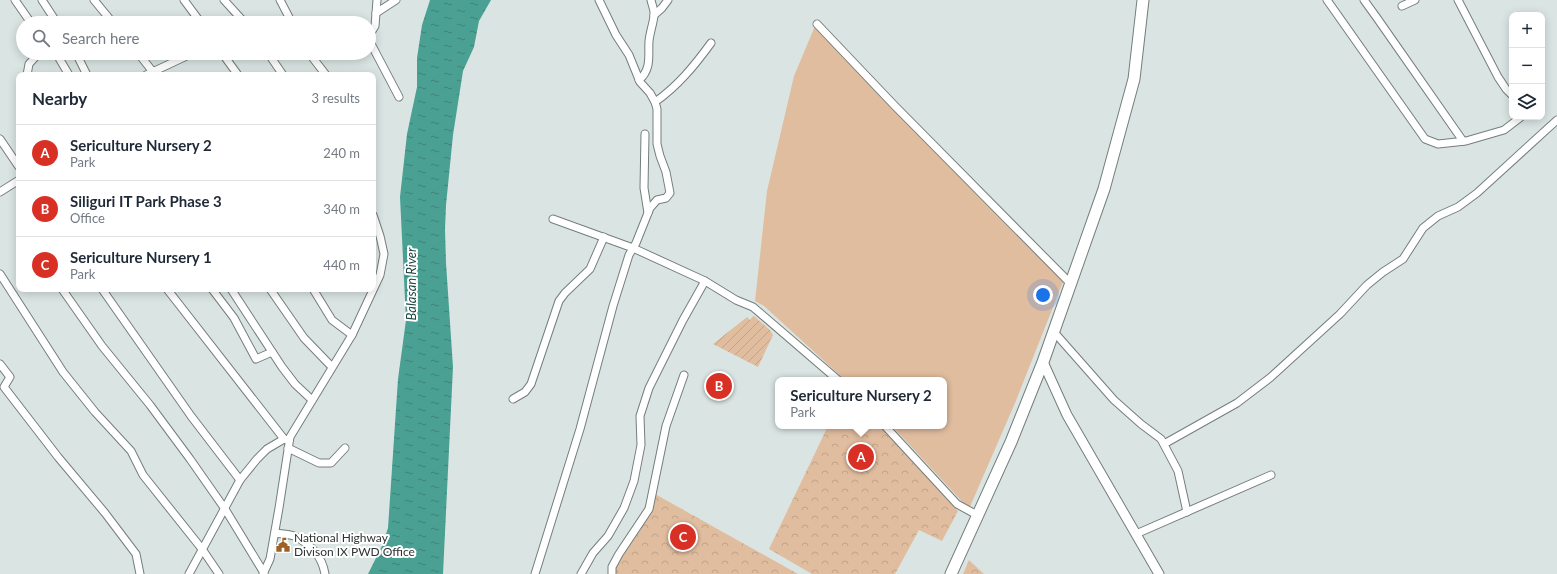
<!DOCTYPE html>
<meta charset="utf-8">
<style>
:root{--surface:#fff;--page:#f2f2f3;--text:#1f2937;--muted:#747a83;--line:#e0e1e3;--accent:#d93025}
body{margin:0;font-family:Lato,sans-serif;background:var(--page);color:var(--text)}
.controls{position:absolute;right:12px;top:12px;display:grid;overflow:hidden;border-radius:8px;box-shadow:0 2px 10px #0003}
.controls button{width:36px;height:36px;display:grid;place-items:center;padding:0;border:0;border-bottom:1px solid var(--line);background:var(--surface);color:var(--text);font:20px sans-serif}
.you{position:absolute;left:1043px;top:295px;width:14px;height:14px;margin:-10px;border:3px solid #fff;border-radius:50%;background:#1a73e8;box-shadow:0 0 0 6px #1a73e833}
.badge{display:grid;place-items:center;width:26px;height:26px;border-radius:50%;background:var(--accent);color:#fff;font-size:13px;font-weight:700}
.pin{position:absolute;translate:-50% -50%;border:2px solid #fff;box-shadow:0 1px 4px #0006}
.popup{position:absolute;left:775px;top:377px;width:172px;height:52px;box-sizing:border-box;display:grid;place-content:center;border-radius:8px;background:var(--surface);filter:drop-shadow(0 1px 3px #0005);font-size:13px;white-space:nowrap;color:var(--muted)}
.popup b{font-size:15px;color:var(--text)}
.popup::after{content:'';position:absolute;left:50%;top:100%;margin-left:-8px;border:8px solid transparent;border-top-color:var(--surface)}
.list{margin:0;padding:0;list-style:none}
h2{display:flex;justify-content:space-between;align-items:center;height:52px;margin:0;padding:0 16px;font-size:17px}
h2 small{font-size:13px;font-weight:400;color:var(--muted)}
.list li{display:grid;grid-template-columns:26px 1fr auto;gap:12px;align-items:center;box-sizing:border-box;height:56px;padding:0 16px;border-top:1px solid var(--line)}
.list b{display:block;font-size:15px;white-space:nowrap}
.list p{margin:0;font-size:13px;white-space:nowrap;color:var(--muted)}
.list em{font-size:13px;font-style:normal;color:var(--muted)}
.icon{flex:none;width:22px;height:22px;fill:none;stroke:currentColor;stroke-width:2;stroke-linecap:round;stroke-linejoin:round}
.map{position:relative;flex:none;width:1557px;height:574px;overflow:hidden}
.search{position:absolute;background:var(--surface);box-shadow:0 2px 10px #0003;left:16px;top:16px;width:360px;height:44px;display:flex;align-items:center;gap:10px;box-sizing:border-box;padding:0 14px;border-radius:22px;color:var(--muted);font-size:15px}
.panel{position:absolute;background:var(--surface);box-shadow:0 2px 10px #0003;left:16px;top:72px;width:360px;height:220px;border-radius:8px}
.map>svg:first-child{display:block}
</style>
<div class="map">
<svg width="1557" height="574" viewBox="0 0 1557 574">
<defs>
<pattern id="park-crowns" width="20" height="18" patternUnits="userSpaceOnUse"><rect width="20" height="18" fill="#e1bd9f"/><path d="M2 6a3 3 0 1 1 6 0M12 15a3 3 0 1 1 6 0" fill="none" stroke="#c1a389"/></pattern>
<pattern id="garden-furrows" width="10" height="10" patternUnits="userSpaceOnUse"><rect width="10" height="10" fill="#e1bd9f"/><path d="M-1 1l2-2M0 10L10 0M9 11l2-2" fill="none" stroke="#c1a389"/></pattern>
<pattern id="water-ripples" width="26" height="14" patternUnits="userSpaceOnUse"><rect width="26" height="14" fill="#4aa093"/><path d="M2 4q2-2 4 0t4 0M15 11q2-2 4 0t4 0" fill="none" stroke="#3e8379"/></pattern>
</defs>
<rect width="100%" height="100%" fill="#dae5e3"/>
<path fill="#e1bd9f" d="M 815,26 L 1063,282 L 1015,403 L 969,509 L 892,426 L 944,426 L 944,380 L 845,380 L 764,306 L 755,301 L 767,191 L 794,76 Z"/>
<g fill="url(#park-crowns)">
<path d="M 828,426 L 880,426 L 958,511 L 942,541 L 919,530 L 895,574 L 812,574 L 769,549 Z"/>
<path d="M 655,494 L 798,574 L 614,574 L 614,569 Z"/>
<path d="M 969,560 L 984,574 L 963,574 Z"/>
</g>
<path fill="url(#garden-furrows)" d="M 754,316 L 770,330 L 773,335 L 758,367 L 713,344 L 747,317 L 750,320 Z"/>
<path fill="url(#water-ripples)" d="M 430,0 L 491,0 L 479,21 L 474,47 L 463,71 L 453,135 L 446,205 L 445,229 L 446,263 L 453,367 L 443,574 L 368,574 L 382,546 L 388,528 L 398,379 L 406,320 L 400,197 L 407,134 L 417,87 L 417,58 L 422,25 Z"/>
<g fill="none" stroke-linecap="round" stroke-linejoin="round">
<defs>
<g id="minor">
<path d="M 15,0 L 31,23"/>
<path d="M 42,0 L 57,23"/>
<path d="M 94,0 L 113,23"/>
<path d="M 184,0 L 201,23"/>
<path d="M 224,0 L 245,23"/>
<path d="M 280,0 L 292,23"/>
<path d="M 1327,0 L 1425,139 L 1438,144 L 1466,141 L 1504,130 L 1521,117"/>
<path d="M 1364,0 L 1377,18 L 1463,141"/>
<path d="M 1458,0 L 1498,77 L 1506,89 L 1512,95"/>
<path d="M 1402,6 L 1415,0"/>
<path d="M 376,13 L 396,0"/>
<path d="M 654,15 L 662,8 L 668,0"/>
<path d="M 817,24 L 894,105 L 1070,283"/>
<path d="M 369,36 L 375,26 L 377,0"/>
<path d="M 369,40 L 399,97"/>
<path d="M 56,53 L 69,75"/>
<path d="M 76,53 L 87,75"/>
<path d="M 138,53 L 153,72"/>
<path d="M 222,53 L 238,75"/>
<path d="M 268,53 L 283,75"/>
<path d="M 309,53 L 326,75"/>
<path d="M 27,75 L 29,64 L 39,53"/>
<path d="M 146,75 L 193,53"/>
<path d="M 639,80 C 652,69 648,55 649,41 C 650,32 653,24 654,16 C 655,11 652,5 651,0"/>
<path d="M 655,102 C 678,86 695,65 711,43"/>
<path d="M 645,134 L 644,188 L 648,213"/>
<path d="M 0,139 L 19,167"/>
<path d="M 0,192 L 19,180"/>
<path d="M 553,219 L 633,248 L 705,281 L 736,300 L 753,307 L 838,380"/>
<path d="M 0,274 L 63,372 L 95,412 L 131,451 L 143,475 L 202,549 L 219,574"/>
<path d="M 62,289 L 102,346 L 150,405 L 190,459 L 225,509 L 264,573"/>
<path d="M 102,289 L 191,416 L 240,480"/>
<path d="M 167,289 L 284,439 L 289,440"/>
<path d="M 212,289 L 234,318 L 256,359 L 272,352"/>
<path d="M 231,289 L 282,367 L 295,384 L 312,400"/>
<path d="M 270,289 L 304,338 L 332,367"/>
<path d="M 313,289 L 332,320 L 352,335"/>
<path d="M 1054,332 L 1114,400 L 1141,424 L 1161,439 L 1178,471 L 1187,512"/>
<path d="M 0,364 L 10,377 L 4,387 L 58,457 L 105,513 L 136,554 L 140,574"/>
<path d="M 513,399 L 525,392 L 531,384 L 559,301 L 565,293 L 590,269 L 604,237"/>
<path d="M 885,426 L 957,504 L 977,515"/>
<path d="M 1164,444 L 1237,403 L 1271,377 L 1340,314 L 1367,285 L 1383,272 L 1403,259 L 1423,228 L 1438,216 L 1458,207 L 1477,193 L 1557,120"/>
<path d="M 288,448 L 319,463 L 331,463 L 345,448"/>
<path d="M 275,533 C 281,534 288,534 294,536 C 311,544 322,556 325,574"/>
<path d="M 1136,534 L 1271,475"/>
<path d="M 189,574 L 240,480 L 257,459 L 267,449 L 284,439"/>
<path d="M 263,574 L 270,559 L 279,508 L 290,437 L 352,335 L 380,275 L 384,254 L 380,236 L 373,215"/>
<path d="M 535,574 L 580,429 L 613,306 L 629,255 L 636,243 L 650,208 L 657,200 L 666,198 L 670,193 L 666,172 L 660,156 L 657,144 L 657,109 L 655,102 L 650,93 L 640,82 L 629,55 L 616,35 L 599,0"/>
<path d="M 581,574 L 593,553 L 608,536 L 624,508 L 634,481 L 641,445 L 640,416 L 649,388 L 683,320 L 705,281"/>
<path d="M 612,574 L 612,567 L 619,554 L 649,509 L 666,426 L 684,375"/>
</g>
<path id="tertiary" d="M 1043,362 L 1067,415 L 1159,574"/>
<path id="primary" d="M 951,574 L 1011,442 L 1043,362 L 1104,189 L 1134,79 L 1143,0"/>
</defs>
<use href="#minor" stroke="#747e7c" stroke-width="9"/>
<use href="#tertiary" stroke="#747e7c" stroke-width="11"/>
<use href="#primary" stroke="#747e7c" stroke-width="13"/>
<use href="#minor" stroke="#fff" stroke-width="7"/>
<use href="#tertiary" stroke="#fff" stroke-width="9"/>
<use href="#primary" stroke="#fff" stroke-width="11"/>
</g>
<defs>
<symbol id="civic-bare" viewBox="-9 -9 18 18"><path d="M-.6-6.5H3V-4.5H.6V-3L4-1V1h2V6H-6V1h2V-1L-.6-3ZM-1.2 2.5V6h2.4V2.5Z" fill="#9e6025" stroke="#fff" stroke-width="2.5" paint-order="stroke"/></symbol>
</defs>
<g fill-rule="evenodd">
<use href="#civic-bare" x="273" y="535" width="20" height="20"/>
</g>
<g text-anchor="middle" stroke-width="4" stroke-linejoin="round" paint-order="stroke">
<g font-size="12" fill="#2f3332" stroke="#fff" text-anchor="start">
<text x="294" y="542">National Highway<tspan x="294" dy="14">Divison IX PWD Office</tspan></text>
</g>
<g font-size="13" font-style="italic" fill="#1b433d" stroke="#fff">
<text transform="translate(411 284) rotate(-90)" y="5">Balasan River</text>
</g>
</g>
</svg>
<div class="controls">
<button>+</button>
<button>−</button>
<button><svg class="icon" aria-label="layers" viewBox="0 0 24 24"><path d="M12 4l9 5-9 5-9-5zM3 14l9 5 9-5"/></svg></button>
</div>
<div class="you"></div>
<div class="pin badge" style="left:861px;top:457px">A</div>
<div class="popup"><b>Sericulture Nursery 2</b>Park</div>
<div class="pin badge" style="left:719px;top:386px">B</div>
<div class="pin badge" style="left:683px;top:537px">C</div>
<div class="search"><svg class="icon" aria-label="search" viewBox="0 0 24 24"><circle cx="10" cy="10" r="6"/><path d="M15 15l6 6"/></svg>Search here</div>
<section class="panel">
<h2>Nearby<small>3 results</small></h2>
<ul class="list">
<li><span class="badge">A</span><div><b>Sericulture Nursery 2</b><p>Park</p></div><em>240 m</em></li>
<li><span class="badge">B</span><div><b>Siliguri IT Park Phase 3</b><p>Office</p></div><em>340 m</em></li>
<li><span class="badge">C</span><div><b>Sericulture Nursery 1</b><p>Park</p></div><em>440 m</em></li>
</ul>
</section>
</div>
